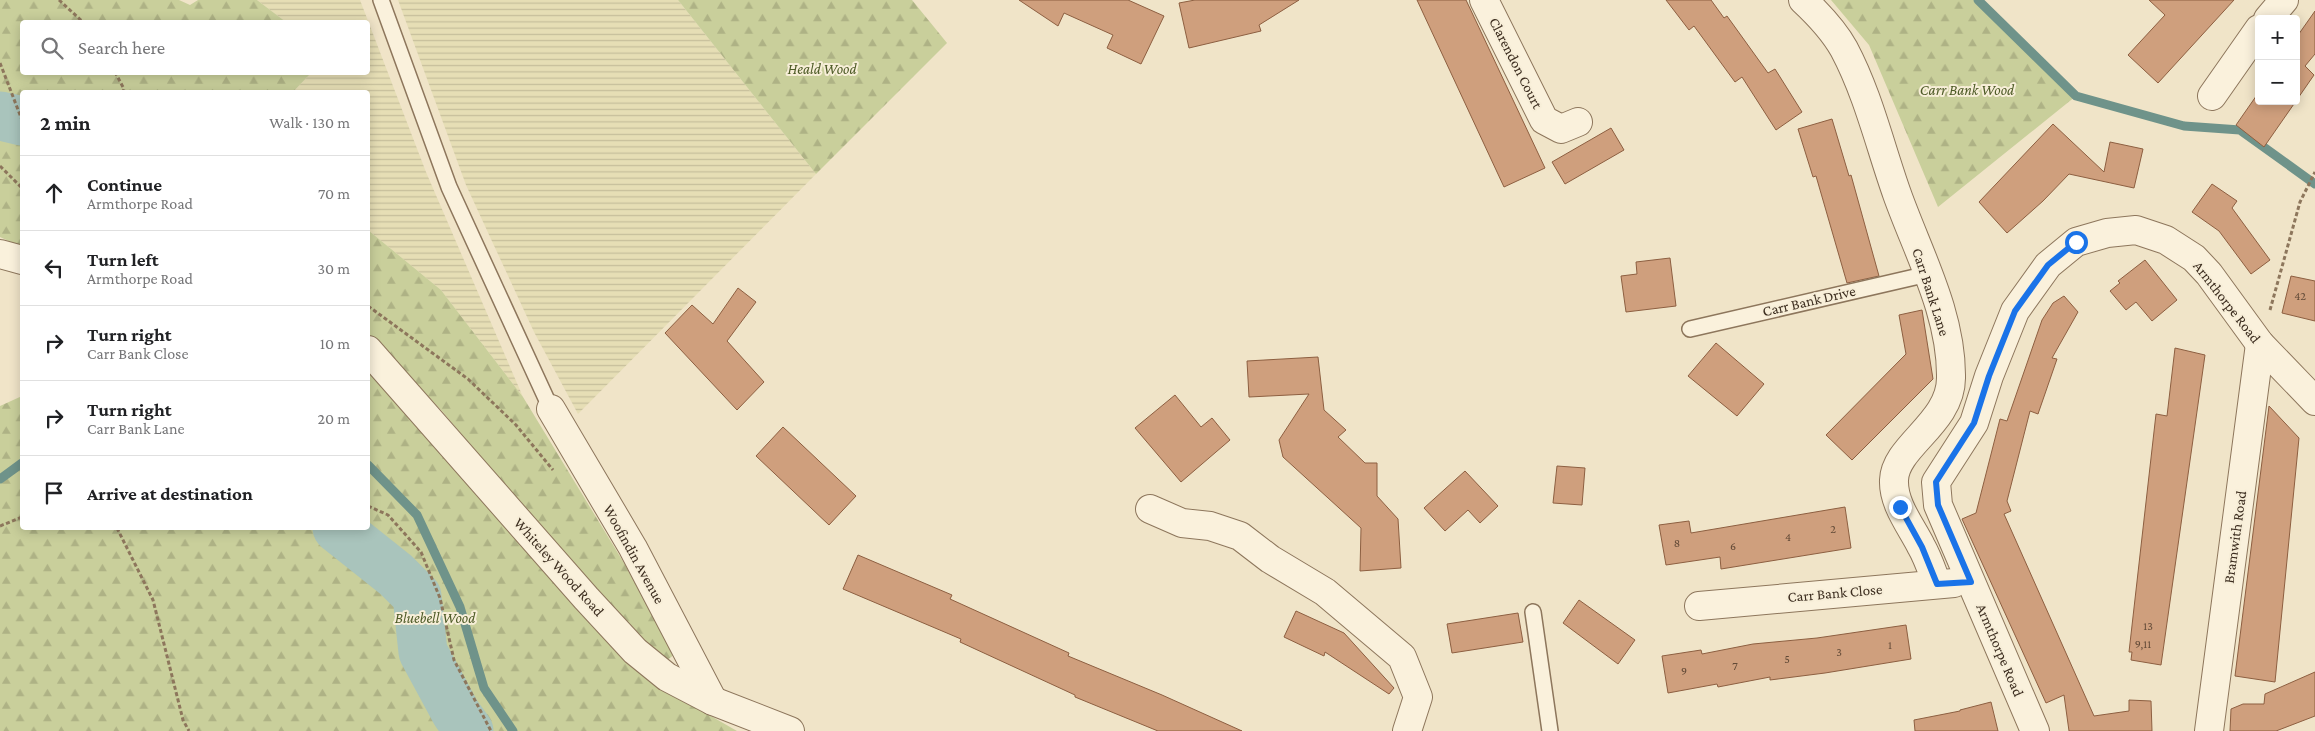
<!DOCTYPE html>
<meta charset="utf-8">
<style>
:root{--surface:#fff;--page:#f6f6f6;--text:#202124;--muted:#757577;--line:#e0e0e0}
body{margin:0;font-family:"Crimson Pro",serif;background:var(--page);color:var(--text)}
.controls{position:absolute;right:15px;top:15px;display:grid;overflow:hidden;border-radius:5px;box-shadow:0 2px 12px #0003}
.controls button{width:45px;height:45px;display:grid;place-items:center;padding:0;border:0;border-bottom:1px solid var(--line);background:var(--surface);color:var(--text);font:25px sans-serif}
.stop{position:absolute;width:15px;height:15px;margin:-11px;border:4px solid #1a73e8;border-radius:50%;background:#fff}
.stop.end{background:#1a73e8;border-color:#fff;box-shadow:0 1px 5px #0008}
.list{margin:0;padding:0;list-style:none}
h2{display:flex;justify-content:space-between;align-items:center;height:65px;margin:0;padding:0 20px;font-size:21px}
h2 small{font-size:16px;font-weight:400;color:var(--muted)}
.list li{display:grid;grid-template-columns:32px 1fr auto;gap:15px;align-items:center;box-sizing:border-box;height:75px;padding:0 20px;border-top:1px solid var(--line)}
.list b{display:block;font-size:19px;white-space:nowrap}
.list p{margin:0;font-size:16px;white-space:nowrap;color:var(--muted)}
.list em{font-size:16px;font-style:normal;color:var(--muted)}
.icon{flex:none;width:28px;height:28px;fill:none;stroke:currentColor;stroke-width:2;stroke-linecap:round;stroke-linejoin:round}
.map{position:relative;flex:none;width:2315px;height:731px;overflow:hidden}
.search{position:absolute;background:var(--surface);box-shadow:0 2px 12px #0003;left:20px;top:20px;width:350px;height:55px;display:flex;align-items:center;gap:12px;box-sizing:border-box;padding:0 18px;border-radius:5px;color:var(--muted);font-size:19px}
.panel{position:absolute;background:var(--surface);box-shadow:0 2px 12px #0003;left:20px;top:90px;width:350px;height:440px;border-radius:5px}
.map>svg:first-child{display:block}
</style>
<div class="map">
<svg width="2315" height="731" viewBox="0 0 2315 731">
<defs>
<pattern id="farmland-rules" width="6" height="5" patternUnits="userSpaceOnUse" patternTransform="scale(1.25)"><rect width="6" height="5" fill="#e6deb5"/><path d="M0 2.5h6" fill="none" stroke="#c6bf9b"/></pattern>
<pattern id="forest-firs" width="22" height="20" patternUnits="userSpaceOnUse" patternTransform="scale(1.25)"><rect width="22" height="20" fill="#c9cf9b"/><path d="M5 1l3.5 6h-7zM16 11l3.5 6h-7z" fill="#aeb285"/></pattern>
</defs>
<rect width="100%" height="100%" fill="#f0e4c8"/>
<g fill="url(#farmland-rules)">
<path d="M 257,0 L 360,0 L 426,172 L 523,397 L 441,290 L 368,230 L 368,92 L 293,92 L 311,73 L 368,72 L 368,22 L 286,22 Z"/>
<path d="M 398,0 L 678,0 L 816,174 L 578,414 L 534,332 L 466,185 Z"/>
</g>
<g fill="url(#forest-firs)">
<path d="M 0,0 L 179,0 L 190,5 L 198,0 L 257,0 L 286,22 L 22,22 L 22,72 L 311,73 L 293,92 L 22,92 L 22,245 L 15,244 L 0,237 Z"/>
<path d="M 678,0 L 912,0 L 947,43 L 816,174 Z"/>
<path d="M 1831,0 L 1978,0 L 2076,96 L 1938,207 L 1869,45 Z"/>
<path d="M 368,230 L 441,290 L 523,397 L 624,563 L 675,654 L 666,661 L 593,591 L 442,411 L 368,334 Z"/>
<path d="M 368,363 L 504,526 L 650,681 L 737,731 L 0,731 L 0,406 L 22,396 L 22,528 L 368,528 Z"/>
</g>
<g fill="none" stroke-linecap="round" stroke-linejoin="round">
<g stroke="#6f938a" stroke-width="9">
<path d="M 1978,0 L 2076,96 L 2184,126 L 2240,130 L 2315,184"/>
<path d="M 368,465 L 417,515 L 460,607 L 484,688 L 513,731"/>
<path d="M 0,479 L 22,463"/>
</g>
<g stroke="#a9c4bc" stroke-width="49">
<path d="M 0,116 L 22,121"/>
<path d="M 337,528 L 396,575 L 417,596 L 423,652 L 456,713 L 469,731"/>
</g>
</g>
<g fill="#cf9f7d" stroke="#8d5f41">
<path d="M 1019,0 L 1128,0 L 1164,16 L 1141,64 L 1107,48 L 1113,35 L 1064,13 L 1058,26 Z"/>
<path d="M 1195,0 L 1299,0 L 1259,25 L 1261,31 L 1189,48 L 1179,3 Z"/>
<path d="M 1417,0 L 1466,0 L 1545,168 L 1504,187 Z"/>
<path d="M 1666,0 L 1711,0 L 1724,18 L 1727,16 L 1768,73 L 1775,69 L 1802,112 L 1776,130 L 1742,77 L 1735,82 L 1694,26 L 1689,30 Z"/>
<path d="M 2149,0 L 2234,0 L 2158,83 L 2128,55 L 2165,15 Z"/>
<path d="M 2315,11 L 2315,54 L 2305,66 L 2314,75 L 2296,101 L 2296,38 Z"/>
<path d="M 2259,92 L 2259,101 L 2296,101 L 2264,147 L 2236,125 Z"/>
<path d="M 1832,119 L 1849,176 L 1851,175 L 1879,276 L 1847,283 L 1816,176 L 1813,177 L 1798,129 Z"/>
<path d="M 2053,124 L 2104,172 L 2110,142 L 2143,149 L 2134,188 L 2069,174 L 2043,201 L 2007,233 L 1979,202 Z"/>
<path d="M 1611,128 L 1624,150 L 1565,184 L 1552,162 Z"/>
<path d="M 2212,184 L 2237,201 L 2232,208 L 2270,260 L 2251,274 L 2219,231 L 2192,212 Z"/>
<path d="M 1670,258 L 1676,306 L 1626,312 L 1621,276 L 1637,274 L 1636,262 Z"/>
<path d="M 2145,260 L 2177,300 L 2152,321 L 2136,302 L 2126,310 L 2110,291 L 2120,283 L 2118,281 Z"/>
<path d="M 2291,276 L 2315,281 L 2315,321 L 2282,313 Z"/>
<path d="M 738,288 L 756,302 L 727,341 L 764,382 L 737,410 L 665,333 L 692,305 L 713,324 Z"/>
<path d="M 2064,296 L 2078,312 L 2052,358 L 2057,359 L 2038,414 L 2030,411 L 2007,501 L 2011,511 L 2004,514 L 2094,716 L 2129,711 L 2129,700 L 2151,701 L 2152,731 L 2069,731 L 2064,695 L 2046,703 L 1962,519 L 1976,513 L 2000,419 L 2007,421 L 2042,320 L 2053,303 Z"/>
<path d="M 1922,310 L 1933,379 L 1852,460 L 1826,435 L 1906,354 L 1899,315 Z"/>
<path d="M 1716,343 L 1764,384 L 1737,416 L 1688,376 Z"/>
<path d="M 2175,348 L 2205,355 L 2161,665 L 2131,660 L 2132,652 L 2129,652 L 2156,414 L 2167,416 Z"/>
<path d="M 1318,357 L 1324,410 L 1346,430 L 1338,437 L 1365,463 L 1377,463 L 1377,496 L 1398,519 L 1401,568 L 1360,571 L 1361,528 L 1283,457 L 1279,440 L 1309,394 L 1249,397 L 1247,361 Z"/>
<path d="M 1175,395 L 1201,427 L 1212,418 L 1230,440 L 1181,482 L 1135,428 Z"/>
<path d="M 2269,406 L 2299,438 L 2275,682 L 2235,676 Z"/>
<path d="M 783,427 L 856,496 L 829,525 L 756,456 Z"/>
<path d="M 1557,466 L 1585,468 L 1582,505 L 1553,503 Z"/>
<path d="M 1465,471 L 1498,506 L 1480,523 L 1468,510 L 1445,531 L 1424,508 Z"/>
<path d="M 1845,507 L 1851,548 L 1721,569 L 1720,557 L 1666,565 L 1659,525 L 1689,521 L 1691,533 Z"/>
<path d="M 858,555 L 952,595 L 950,599 L 1069,653 L 1068,656 L 1162,695 L 1242,731 L 1158,731 L 1075,697 L 1075,695 L 960,642 L 961,639 L 843,589 Z"/>
<path d="M 1579,600 L 1635,640 L 1618,664 L 1563,623 Z"/>
<path d="M 1296,611 L 1344,633 L 1394,688 L 1389,694 L 1325,652 L 1324,656 L 1284,637 Z"/>
<path d="M 1518,613 L 1523,642 L 1452,653 L 1447,624 Z"/>
<path d="M 1906,625 L 1911,659 L 1825,673 L 1770,680 L 1770,677 L 1718,687 L 1717,684 L 1668,693 L 1662,656 L 1701,650 L 1702,654 L 1753,644 L 1817,638 Z"/>
<path d="M 2315,672 L 2315,716 L 2276,731 L 2230,731 L 2231,709 L 2243,704 L 2264,704 L 2265,694 Z"/>
<path d="M 1991,702 L 1998,731 L 1915,731 L 1914,720 L 1960,711 L 1960,710 Z"/>
</g>
<g fill="none" stroke-linecap="round" stroke-linejoin="round">
<defs>
<g id="service">
<path d="M 381,0 L 449,187 L 551,409"/>
<path d="M 1690,329 L 1928,274"/>
<path d="M 1533,612 L 1550,731"/>
</g>
<g id="minor">
<path d="M 1484,0 L 1544,120 L 1561,129 L 1578,122"/>
<path d="M 1803,0 C 1818,14 1834,31 1844,49 C 1868,94 1880,146 1897,194 C 1918,253 1952,314 1951,378 C 1951,423 1895,446 1894,480 C 1893,504 1911,526 1921,546 C 1928,558 1932,571 1937,584"/>
<path d="M 2268,19 L 2284,0"/>
<path d="M 2212,96 L 2259,29"/>
<path d="M 551,409 L 633,548 L 713,701"/>
<path d="M 1150,509 L 1182,523 L 1210,526 L 1240,536 L 1270,559 L 1325,592 L 1402,657 L 1418,697 L 1407,731"/>
<path d="M 1699,606 L 1954,583"/>
<path d="M 2035,731 L 1938,505 L 1936,482 L 1974,423 L 1989,376 L 2015,311 L 2048,265 L 2076,242 L 2107,233 L 2136,230 L 2166,240 L 2194,258 L 2209,274 L 2260,344 L 2315,401"/>
<path d="M 2209,731 L 2260,344"/>
</g>
<g id="tertiary">
<path d="M 0,254 L 22,260"/>
<path d="M 368,350 L 586,598 L 635,651 L 667,677 L 713,701 L 790,731"/>
</g>
</defs>
<use href="#service" stroke="#8d765c" stroke-width="18"/>
<use href="#minor" stroke="#8d765c" stroke-width="30"/>
<use href="#tertiary" stroke="#8d765c" stroke-width="30"/>
<g stroke="#8d765c" stroke-width="3" stroke-dasharray="4 2.5" stroke-linecap="butt">
<path d="M 59,0 L 83,22"/>
<path d="M 0,63 L 22,120"/>
<path d="M 115,72 L 124,89 L 123,92"/>
<path d="M 0,166 L 22,188"/>
<path d="M 368,306 L 468,379 L 516,425 L 553,470"/>
<path d="M 2270,310 L 2300,202 L 2315,172"/>
<path d="M 368,506 L 388,515 L 421,552 L 440,598 L 454,660 L 491,731"/>
<path d="M 0,526 L 22,517"/>
<path d="M 117,528 L 153,600 L 183,720 L 189,731"/>
</g>
<use href="#service" stroke="#faf1dc" stroke-width="15"/>
<use href="#minor" stroke="#faf1dc" stroke-width="28"/>
<use href="#tertiary" stroke="#faf1dc" stroke-width="28"/>
</g>
<g fill="none" stroke-linecap="round" stroke-linejoin="round">
<path stroke="#1a73e8" stroke-width="6" d="M 1900,507 L 1922,547 L 1937,584 L 1971,582 L 1938,505 L 1936,482 L 1974,423 L 1989,376 L 2015,311 L 2048,265 L 2076,242"/>
</g>
<g text-anchor="middle" stroke-width="4" stroke-linejoin="round" paint-order="stroke">
<g font-size="12" fill="#624a37">
<text x="2300" y="300">42</text>
<text x="1833" y="533">2</text>
<text x="1788" y="541">4</text>
<text x="1677" y="547">8</text>
<text x="1733" y="550">6</text>
<text x="2148" y="630">13</text>
<text x="2143" y="648">9,11</text>
<text x="1890" y="649">1</text>
<text x="1839" y="656">3</text>
<text x="1787" y="663">5</text>
<text x="1735" y="670">7</text>
<text x="1684" y="675">9</text>
</g>
<g font-size="15" fill="#3d2e20" stroke="#f7eed8">
<text transform="translate(1516 63) rotate(63)" y="5">Clarendon Court</text>
<text transform="translate(1931 292) rotate(72)" y="5">Carr Bank Lane</text>
<text transform="translate(1809 301) rotate(-13)" y="5">Carr Bank Drive</text>
<text transform="translate(2227 302) rotate(52)" y="5">Armthorpe Road</text>
<text transform="translate(2235 537) rotate(-82)" y="5">Bramwith Road</text>
<text transform="translate(634 554) rotate(61)" y="5">Woofindin Avenue</text>
<text transform="translate(559 567) rotate(48)" y="5">Whiteley Wood Road</text>
<text transform="translate(1835 593) rotate(-5)" y="5">Carr Bank Close</text>
<text transform="translate(2000 650) rotate(67)" y="5">Armthorpe Road</text>
</g>
<g font-size="15" font-style="italic" fill="#4d5a26" stroke="#f7eed8">
<text x="822" y="74">Heald Wood</text>
<text x="1967" y="95">Carr Bank Wood</text>
<text x="435" y="623">Bluebell Wood</text>
</g>
</g>
</svg>
<div class="controls">
<button>+</button>
<button>−</button>
</div>
<div class="stop" style="left:2076px;top:242px"></div>
<div class="stop end" style="left:1900px;top:507px"></div>
<div class="search"><svg class="icon" aria-label="search" viewBox="0 0 24 24"><circle cx="10" cy="10" r="6"/><path d="M15 15l6 6"/></svg>Search here</div>
<section class="panel">
<h2>2 min<small>Walk · 130 m</small></h2>
<ul class="list">
<li><svg class="icon" aria-label="ahead" viewBox="0 0 24 24"><path d="M12 20V5M6 11l6-6 6 6"/></svg><div><b>Continue</b><p>Armthorpe Road</p></div><em>70 m</em></li>
<li><svg class="icon" aria-label="left" viewBox="0 0 24 24"><path d="M17 20v-9H6M10 6l-5 5 5 5"/></svg><div><b>Turn left</b><p>Armthorpe Road</p></div><em>30 m</em></li>
<li><svg class="icon" aria-label="right" viewBox="0 0 24 24"><path d="M7 20v-9h11M14 6l5 5-5 5"/></svg><div><b>Turn right</b><p>Carr Bank Close</p></div><em>10 m</em></li>
<li><svg class="icon" aria-label="right" viewBox="0 0 24 24"><path d="M7 20v-9h11M14 6l5 5-5 5"/></svg><div><b>Turn right</b><p>Carr Bank Lane</p></div><em>20 m</em></li>
<li><svg class="icon" aria-label="arrive" viewBox="0 0 24 24"><path d="M6 21V4h12l-3 4 3 4H6"/></svg><div><b>Arrive at destination</b></div></li>
</ul>
</section>
</div>
